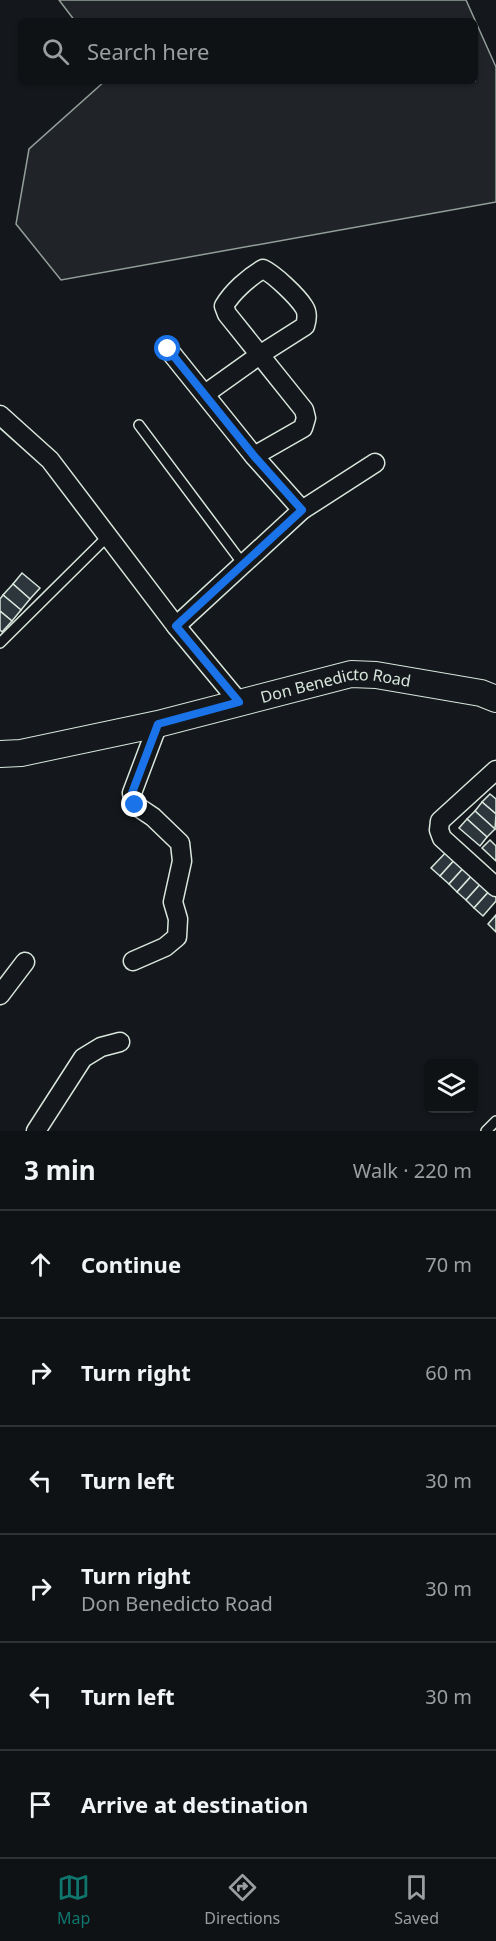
<!DOCTYPE html>
<meta charset="utf-8">
<style>
:root{--surface:#0f1215;--page:#1d2022;--text:#f1f3f6;--muted:#9b9ea0;--line:#2f3234;--accent:#0f766e}
body{margin:0;font-family:"Noto Sans",sans-serif;background:var(--page);color:var(--text)}
.controls{position:absolute;right:18px;bottom:18px;display:grid;overflow:hidden;border-radius:9px;box-shadow:0 2px 4px #0004}
.controls button{width:54px;height:54px;display:grid;place-items:center;padding:0;border:0;border-bottom:2px solid var(--line);background:var(--surface);color:var(--text);font:30px sans-serif}
.stop{position:absolute;width:18px;height:18px;margin:-14px;border:4px solid #1a73e8;border-radius:50%;background:#fff}
.stop.end{background:#1a73e8;border-color:#fff;box-shadow:0 2px 6px #0008}
.list{margin:0;padding:0;list-style:none}
h2{display:flex;justify-content:space-between;align-items:center;height:78px;margin:0;padding:0 24px;font-size:26px}
h2 small{font-size:20px;font-weight:400;color:var(--muted)}
.list li{display:grid;grid-template-columns:39px 1fr auto;gap:18px;align-items:center;box-sizing:border-box;height:108px;padding:0 24px;border-top:2px solid var(--line)}
.list b{display:block;font-size:22px;white-space:nowrap}
.list p{margin:0;font-size:20px;white-space:nowrap;color:var(--muted)}
.list em{font-size:20px;font-style:normal;color:var(--muted)}
.icon{flex:none;width:33px;height:33px;fill:none;stroke:currentColor;stroke-width:2;stroke-linecap:round;stroke-linejoin:round}
.map{position:relative;flex:none;width:496px;height:1131px;overflow:hidden}
.search{position:absolute;background:var(--surface);box-shadow:0 2px 4px #0004;left:18px;right:18px;top:18px;height:66px;display:flex;align-items:center;gap:15px;box-sizing:border-box;padding:0 21px;border-radius:9px;color:var(--muted);font-size:22px}
.sheet{height:726px;background:var(--surface)}
nav{display:flex;justify-content:space-around;align-items:center;box-sizing:border-box;height:84px;border-top:2px solid var(--line);background:var(--surface);font-size:16px;color:var(--muted)}
nav a{display:grid;justify-items:center;gap:3px}
nav .on{color:var(--accent)}
.map>svg:first-child{display:block}
</style>
<div class="map">
<svg width="496" height="1131" viewBox="0 0 496 1131">
<rect width="100%" height="100%" fill="#14181c"/>
<path fill="#202428" stroke="#939e99" stroke-width="1.5" d="M 59,0 L 466,0 L 496,67 L 496,202 L 61,280 L 16,224 L 29,149 L 105,81 L 475,81 L 475,21 L 75,21 Z"/>
<g fill="#2c363c" stroke="#d8e6dc" stroke-width="1.5">
<path d="M 22,573 L 40,588 L 30,599 L 13,584 Z"/>
<path d="M 13,584 L 30,599 L 21,610 L 3,595 Z"/>
<path d="M 3,595 L 21,610 L 12,621 L 0,611 L 0,599 Z"/>
<path d="M 0,611 L 12,621 L 2,632 L 0,630 Z"/>
<path d="M 490,794 L 496,799 L 496,814 L 482,802 Z"/>
<path d="M 482,802 L 496,814 L 495,829 L 475,811 Z"/>
<path d="M 475,811 L 495,829 L 487,837 L 467,819 Z"/>
<path d="M 467,819 L 487,837 L 480,846 L 459,828 Z"/>
<path d="M 490,840 L 496,846 L 496,861 L 482,848 Z"/>
<path d="M 450,848 L 458,856 L 440,876 L 431,868 Z"/>
<path d="M 458,856 L 467,864 L 449,884 L 440,876 Z"/>
<path d="M 467,864 L 475,872 L 457,892 L 449,884 Z"/>
<path d="M 475,872 L 484,880 L 466,900 L 457,892 Z"/>
<path d="M 484,880 L 492,888 L 474,908 L 466,900 Z"/>
<path d="M 492,888 L 496,891 L 496,901 L 483,916 L 474,908 Z"/>
<path d="M 496,915 L 496,932 L 488,924 Z"/>
</g>
<g fill="none" stroke-linecap="round" stroke-linejoin="round">
<defs>
<g id="lane">
<path d="M 139,425 L 243,564"/>
<path d="M 0,643 L 108,536"/>
<path d="M 486,1131 L 496,1121"/>
</g>
<g id="street">
<path d="M 168,349 L 254,456 L 302,510"/>
<path d="M 205,394 L 261,354 L 305,326 C 307,319 308,313 304,307 C 297,296 274,274 263,269 C 249,277 232,292 224,306 L 227,314 L 304,410 L 306,418 L 303,428 L 254,456"/>
<path d="M 0,415 L 50,460 L 176,626 L 239,702"/>
<path d="M 176,626 L 302,510 L 375,463"/>
<path d="M 496,770 L 440,821 L 439,830 L 442,838 L 496,887"/>
<path d="M 133,961 L 165,947 L 177,937 L 178,919 L 173,902 L 182,861 L 180,843 L 153,817 L 135,805 L 132,793 L 158,724"/>
<path d="M 0,995 L 25,962"/>
<path d="M 36,1131 L 83,1058 L 101,1047 L 120,1042"/>
</g>
<g id="secondary">
<path id="s1" d="M 0,754 L 21,753 L 158,724 L 351,674 L 376,675 L 481,693 L 496,699"/>
</g>
</defs>
<use href="#lane" stroke="#d8e6dc" stroke-width="12"/>
<use href="#street" stroke="#d8e6dc" stroke-width="21"/>
<use href="#secondary" stroke="#d8e6dc" stroke-width="28"/>
<use href="#lane" stroke="#14181c" stroke-width="9"/>
<use href="#street" stroke="#14181c" stroke-width="18"/>
<use href="#secondary" stroke="#14181c" stroke-width="26"/>
</g>
<g fill="none" stroke-linecap="round" stroke-linejoin="round">
<path stroke="#1a73e8" stroke-width="8" d="M 135,805 L 132,793 L 158,724 L 239,702 L 176,626 L 302,510 L 254,456 L 168,349"/>
</g>
<g text-anchor="middle" stroke-width="4.5" stroke-linejoin="round" paint-order="stroke">
<g font-size="16" fill="#d8e6dc" stroke="#14181c">
<text dy="6" stroke="none"><textPath href="#s1" startOffset="344">Don Benedicto Road</textPath></text>
</g>
</g>
</svg>
<div class="controls">
<button><svg class="icon" aria-label="layers" viewBox="0 0 24 24"><path d="M12 4l9 5-9 5-9-5zM3 14l9 5 9-5"/></svg></button>
</div>
<div class="stop" style="left:168px;top:349px"></div>
<div class="stop end" style="left:135px;top:805px"></div>
<div class="search"><svg class="icon" aria-label="search" viewBox="0 0 24 24"><circle cx="10" cy="10" r="6"/><path d="M15 15l6 6"/></svg>Search here</div>
</div>
<section class="sheet">
<h2>3 min<small>Walk · 220 m</small></h2>
<ul class="list">
<li><svg class="icon" aria-label="ahead" viewBox="0 0 24 24"><path d="M12 20V5M6 11l6-6 6 6"/></svg><div><b>Continue</b></div><em>70 m</em></li>
<li><svg class="icon" aria-label="right" viewBox="0 0 24 24"><path d="M7 20v-9h11M14 6l5 5-5 5"/></svg><div><b>Turn right</b></div><em>60 m</em></li>
<li><svg class="icon" aria-label="left" viewBox="0 0 24 24"><path d="M17 20v-9H6M10 6l-5 5 5 5"/></svg><div><b>Turn left</b></div><em>30 m</em></li>
<li><svg class="icon" aria-label="right" viewBox="0 0 24 24"><path d="M7 20v-9h11M14 6l5 5-5 5"/></svg><div><b>Turn right</b><p>Don Benedicto Road</p></div><em>30 m</em></li>
<li><svg class="icon" aria-label="left" viewBox="0 0 24 24"><path d="M17 20v-9H6M10 6l-5 5 5 5"/></svg><div><b>Turn left</b></div><em>30 m</em></li>
<li><svg class="icon" aria-label="arrive" viewBox="0 0 24 24"><path d="M6 21V4h12l-3 4 3 4H6"/></svg><div><b>Arrive at destination</b></div></li>
</ul>
</section>
<nav>
<a class="on"><svg class="icon" aria-label="map" viewBox="0 0 24 24"><path d="M3 6l6-2 6 2 6-2v14l-6 2-6-2-6 2zM9 4v14M15 6v14"/></svg>Map</a>
<a><svg class="icon" aria-label="directions" viewBox="0 0 24 24"><path d="M12 3l9 9-9 9-9-9zM9 14v-3h6M13 9l2 2-2 2"/></svg>Directions</a>
<a><svg class="icon" aria-label="saved" viewBox="0 0 24 24"><path d="M7 4h10v16l-5-4-5 4z"/></svg>Saved</a>
</nav>
